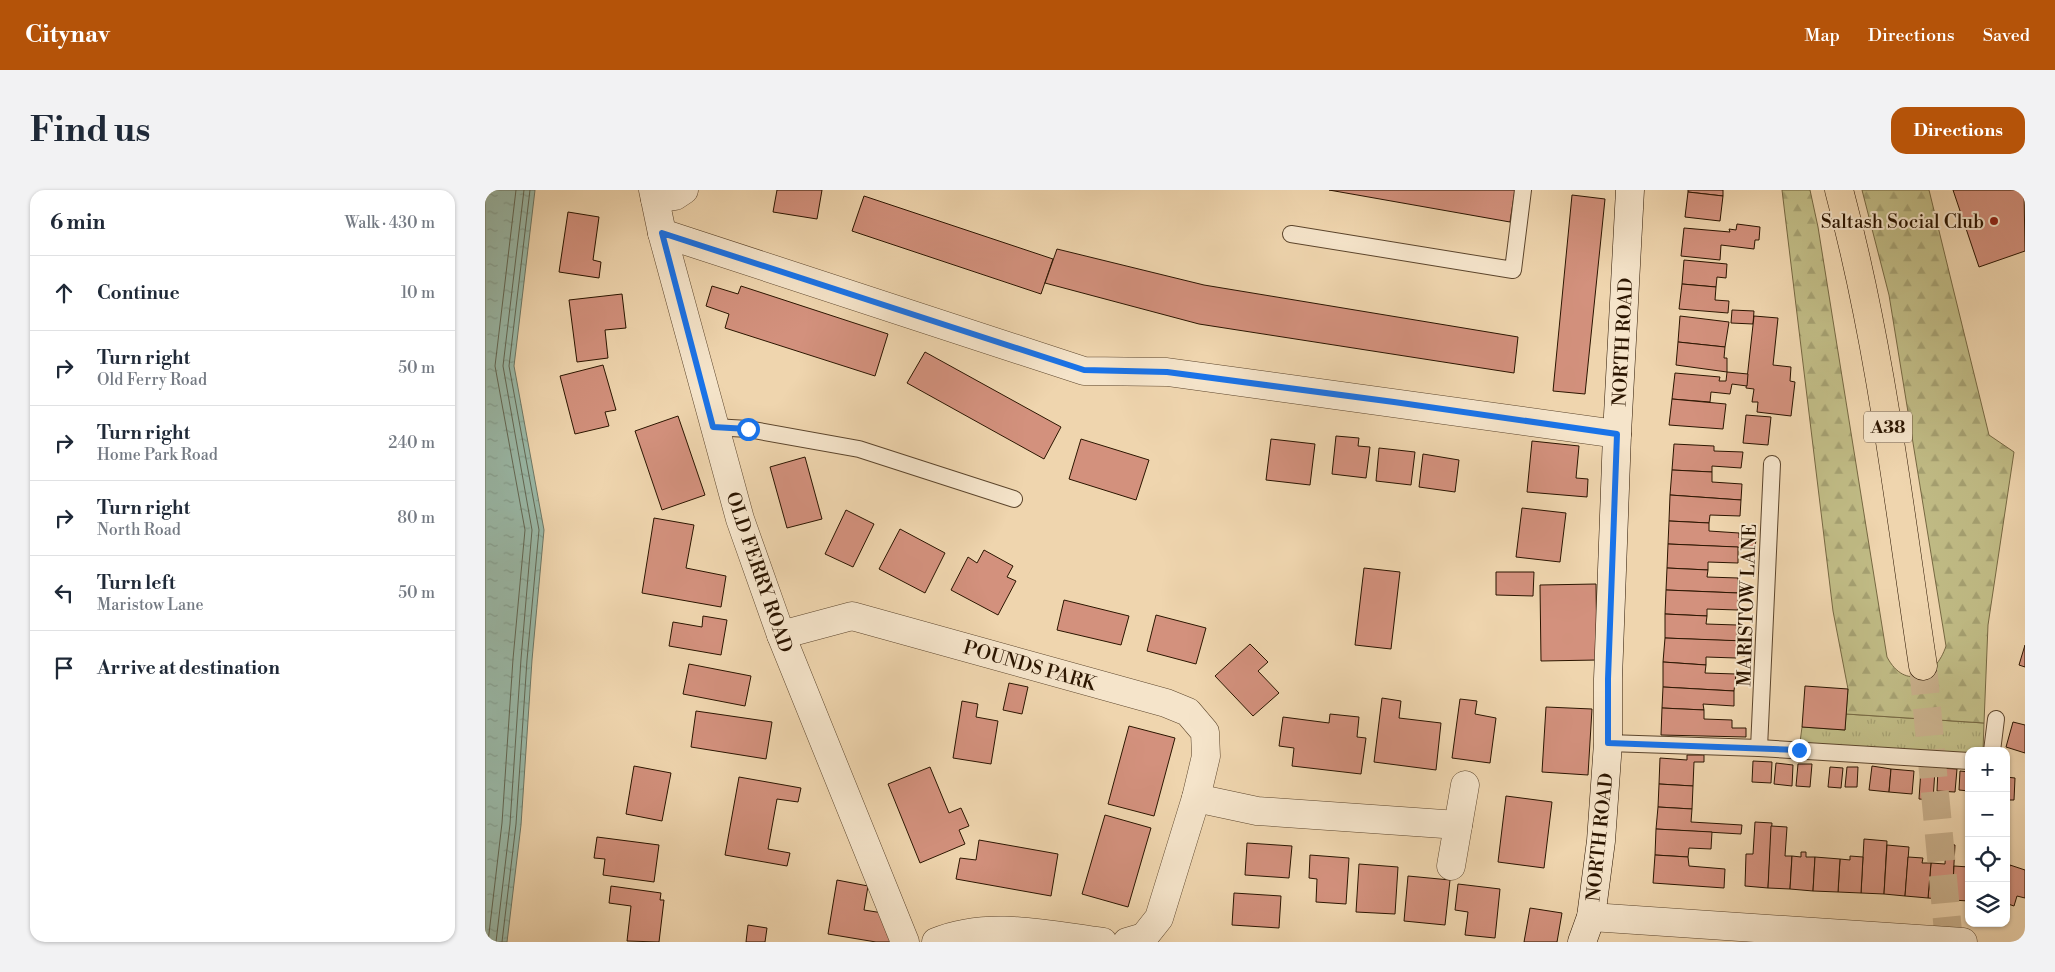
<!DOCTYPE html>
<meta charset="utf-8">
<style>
:root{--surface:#fff;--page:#f2f2f3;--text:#1f2937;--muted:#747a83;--line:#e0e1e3;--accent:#b45309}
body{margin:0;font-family:"Libre Bodoni",serif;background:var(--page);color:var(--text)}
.controls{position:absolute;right:15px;bottom:15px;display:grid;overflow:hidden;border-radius:10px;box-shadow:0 1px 4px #0004}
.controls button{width:45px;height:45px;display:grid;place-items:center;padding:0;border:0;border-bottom:1px solid var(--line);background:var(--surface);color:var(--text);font:25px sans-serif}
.stop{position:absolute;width:15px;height:15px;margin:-11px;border:4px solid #1a73e8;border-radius:50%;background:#fff}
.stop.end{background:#1a73e8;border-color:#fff;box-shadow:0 1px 5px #0008}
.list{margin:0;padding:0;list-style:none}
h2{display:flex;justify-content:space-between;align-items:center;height:65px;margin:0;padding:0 20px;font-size:21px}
h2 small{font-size:16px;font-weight:400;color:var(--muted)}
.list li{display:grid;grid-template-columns:32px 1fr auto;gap:15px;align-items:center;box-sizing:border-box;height:75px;padding:0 20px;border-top:1px solid var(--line)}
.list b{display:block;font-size:19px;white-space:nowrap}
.list p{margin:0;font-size:16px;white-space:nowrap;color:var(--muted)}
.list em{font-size:16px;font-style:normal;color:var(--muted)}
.icon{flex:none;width:28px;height:28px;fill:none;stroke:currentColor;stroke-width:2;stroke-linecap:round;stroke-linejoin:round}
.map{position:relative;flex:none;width:1540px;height:752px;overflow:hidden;border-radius:15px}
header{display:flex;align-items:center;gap:30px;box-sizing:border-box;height:70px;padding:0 25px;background:var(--accent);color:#fff}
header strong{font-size:24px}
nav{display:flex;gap:28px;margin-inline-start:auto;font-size:18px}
.intro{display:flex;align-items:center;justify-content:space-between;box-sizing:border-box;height:120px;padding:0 30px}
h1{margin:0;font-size:35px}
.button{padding:12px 22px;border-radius:15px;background:var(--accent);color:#fff;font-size:18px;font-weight:700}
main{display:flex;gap:30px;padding:0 30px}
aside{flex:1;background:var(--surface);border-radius:15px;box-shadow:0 1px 4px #0004}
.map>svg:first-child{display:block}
</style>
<header>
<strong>Citynav</strong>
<nav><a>Map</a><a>Directions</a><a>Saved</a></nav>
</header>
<div class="intro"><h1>Find us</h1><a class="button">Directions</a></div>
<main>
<aside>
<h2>6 min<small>Walk · 430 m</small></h2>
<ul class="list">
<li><svg class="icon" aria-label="ahead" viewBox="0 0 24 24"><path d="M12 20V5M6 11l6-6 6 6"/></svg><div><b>Continue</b></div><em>10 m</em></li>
<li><svg class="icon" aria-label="right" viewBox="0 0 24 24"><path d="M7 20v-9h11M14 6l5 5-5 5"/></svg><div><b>Turn right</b><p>Old Ferry Road</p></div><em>50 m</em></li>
<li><svg class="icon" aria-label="right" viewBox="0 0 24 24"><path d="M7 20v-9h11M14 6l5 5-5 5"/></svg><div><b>Turn right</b><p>Home Park Road</p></div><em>240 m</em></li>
<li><svg class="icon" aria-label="right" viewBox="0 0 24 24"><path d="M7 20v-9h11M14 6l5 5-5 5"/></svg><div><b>Turn right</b><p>North Road</p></div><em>80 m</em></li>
<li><svg class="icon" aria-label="left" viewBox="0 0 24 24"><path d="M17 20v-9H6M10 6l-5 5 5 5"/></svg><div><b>Turn left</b><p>Maristow Lane</p></div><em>50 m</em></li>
<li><svg class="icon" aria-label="arrive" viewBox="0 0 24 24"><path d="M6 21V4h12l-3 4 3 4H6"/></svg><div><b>Arrive at destination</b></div></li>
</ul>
</aside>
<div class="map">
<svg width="1540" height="752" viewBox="0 0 1540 752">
<defs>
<pattern id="grass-tufts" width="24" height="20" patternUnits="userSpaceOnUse" patternTransform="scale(1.25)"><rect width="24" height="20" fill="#c0bb85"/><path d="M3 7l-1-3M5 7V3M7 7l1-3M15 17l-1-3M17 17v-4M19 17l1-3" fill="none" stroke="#a5a071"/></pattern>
<pattern id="forest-firs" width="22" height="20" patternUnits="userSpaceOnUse" patternTransform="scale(1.25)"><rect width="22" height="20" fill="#c0bb85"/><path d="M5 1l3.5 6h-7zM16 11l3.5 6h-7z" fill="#a5a071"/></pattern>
<pattern id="water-ripples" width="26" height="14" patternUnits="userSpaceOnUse" patternTransform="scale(1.25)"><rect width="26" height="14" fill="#9ab9a8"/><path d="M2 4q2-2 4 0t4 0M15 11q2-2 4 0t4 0" fill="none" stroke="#859e8f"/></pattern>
</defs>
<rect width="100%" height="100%" fill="#efd5ae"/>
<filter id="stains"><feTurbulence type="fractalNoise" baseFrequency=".004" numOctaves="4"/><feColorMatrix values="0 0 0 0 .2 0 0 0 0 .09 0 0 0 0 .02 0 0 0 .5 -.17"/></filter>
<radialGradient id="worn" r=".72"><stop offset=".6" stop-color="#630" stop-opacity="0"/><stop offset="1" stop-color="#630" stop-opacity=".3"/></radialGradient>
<path fill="url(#grass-tufts)" stroke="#766842" d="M 1361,524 L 1499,533 L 1498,561 L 1484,561 L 1484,571 L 1314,560 L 1317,537 L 1360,540 Z"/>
<path fill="url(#forest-firs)" stroke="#766842" d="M 1297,0 L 1325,0 L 1333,37 L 1402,467 C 1420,501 1451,487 1461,456 L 1404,105 L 1377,0 L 1444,0 L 1504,245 L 1529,262 L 1503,435 L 1499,533 L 1361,524 L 1363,499 L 1348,421 Z"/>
<path fill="url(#water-ripples)" stroke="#6e7765" d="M 0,0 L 50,0 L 29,176 L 59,340 L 47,470 L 36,635 L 22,752 L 0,752 Z"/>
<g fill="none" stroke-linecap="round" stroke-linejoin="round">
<g stroke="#626754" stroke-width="1">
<path d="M 3,752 L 17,633 L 28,469 L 40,340 L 10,176 L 31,0"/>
<path d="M 11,752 L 25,634 L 36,469 L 47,340 L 18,176 L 39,0"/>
<path d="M 17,752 L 31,634 L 42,470 L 54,340 L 24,176 L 45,0"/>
</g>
</g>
<g fill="#d3917d" stroke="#2b1500">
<path d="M 292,0 L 337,0 L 332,29 L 288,22 Z"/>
<path d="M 844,0 L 1030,0 L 1025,32 Z"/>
<path d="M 1203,0 L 1238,0 L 1238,6 L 1203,2 Z"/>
<path d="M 1468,0 L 1539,0 L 1540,61 L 1494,77 Z"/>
<path d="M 1203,2 L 1238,6 L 1235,31 L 1200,27 Z"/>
<path d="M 1087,5 L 1120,9 L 1100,204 L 1068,201 Z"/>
<path d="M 379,6 L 568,69 L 556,104 L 367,41 Z"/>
<path d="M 83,22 L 114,27 L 108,70 L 116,72 L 114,88 L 74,82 Z"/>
<path d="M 1252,34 L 1275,37 L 1274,50 L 1270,50 L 1269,59 L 1236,55 L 1235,70 L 1196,66 L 1199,38 L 1245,42 L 1244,39 L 1251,40 Z"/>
<path d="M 572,59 L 719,95 L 1033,147 L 1029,183 L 714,134 L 560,93 Z"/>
<path d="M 1199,70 L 1242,74 L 1241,88 L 1232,87 L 1231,97 L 1197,94 Z"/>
<path d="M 1197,94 L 1231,97 L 1230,110 L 1244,111 L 1243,123 L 1194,119 Z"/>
<path d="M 227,96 L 253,104 L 256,96 L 403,144 L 390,186 L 240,138 L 244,124 L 221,116 Z"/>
<path d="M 137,104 L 141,138 L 120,140 L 123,168 L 92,172 L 84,110 Z"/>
<path d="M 1247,120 L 1269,121 L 1268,134 L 1246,133 Z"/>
<path d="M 1195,126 L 1244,132 L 1240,157 L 1193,152 Z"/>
<path d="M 1269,126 L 1293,128 L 1288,175 L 1306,177 L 1305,191 L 1310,192 L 1306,226 L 1272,222 L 1273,212 L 1267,212 L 1269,199 L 1261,198 Z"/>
<path d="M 1193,152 L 1240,157 L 1239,168 L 1242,168 L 1242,182 L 1191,175 Z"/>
<path d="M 440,162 L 576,237 L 559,269 L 422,193 Z"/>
<path d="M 118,175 L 131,220 L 120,222 L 124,236 L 90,244 L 75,186 Z"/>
<path d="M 1242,182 L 1263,184 L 1262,196 L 1247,194 L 1245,204 L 1226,202 L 1225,212 L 1187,209 L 1190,183 L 1235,187 L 1234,191 L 1241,191 Z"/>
<path d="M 1187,209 L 1241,214 L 1238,239 L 1184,235 Z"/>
<path d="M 1261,225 L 1286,227 L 1283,255 L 1258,253 Z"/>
<path d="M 193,226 L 220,305 L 177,320 L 150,241 Z"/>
<path d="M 851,246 L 874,248 L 873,256 L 885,257 L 881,288 L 847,284 Z"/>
<path d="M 596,249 L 664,270 L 651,310 L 584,289 Z"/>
<path d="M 786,249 L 830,254 L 825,295 L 781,290 Z"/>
<path d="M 1047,251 L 1094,256 L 1091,288 L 1103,289 L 1102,307 L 1042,302 Z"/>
<path d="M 1189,254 L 1229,256 L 1229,261 L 1258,262 L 1256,278 L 1227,276 L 1227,282 L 1187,280 Z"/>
<path d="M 894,258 L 930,262 L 926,295 L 891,291 Z"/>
<path d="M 938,264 L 974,270 L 970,302 L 934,297 Z"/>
<path d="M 320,267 L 337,329 L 302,338 L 285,277 Z"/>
<path d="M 1187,280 L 1227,282 L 1227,292 L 1257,294 L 1256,310 L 1185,305 Z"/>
<path d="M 1185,305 L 1256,310 L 1255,326 L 1225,325 L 1224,333 L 1184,331 Z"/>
<path d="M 1037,318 L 1081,323 L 1075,372 L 1031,367 Z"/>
<path d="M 361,320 L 389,334 L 368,377 L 340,364 Z"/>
<path d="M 169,328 L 209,335 L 201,378 L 241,386 L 236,417 L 157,403 Z"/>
<path d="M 1184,331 L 1224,333 L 1224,341 L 1254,343 L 1254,348 L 1271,349 L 1270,358 L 1183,354 Z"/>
<path d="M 415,339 L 460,363 L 440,403 L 394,379 Z"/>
<path d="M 1183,354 L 1253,357 L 1253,373 L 1223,372 L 1223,380 L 1182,378 Z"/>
<path d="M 499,360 L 528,376 L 522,387 L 531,391 L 513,425 L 466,400 L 483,367 L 492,373 Z"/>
<path d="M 879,378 L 915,382 L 906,459 L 870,455 Z"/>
<path d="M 1182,378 L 1223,380 L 1222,387 L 1253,388 L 1253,403 L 1181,400 Z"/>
<path d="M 1011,382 L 1049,382 L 1048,406 L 1011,405 Z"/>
<path d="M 1111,394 L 1112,470 L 1056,471 L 1055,395 Z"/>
<path d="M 1181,400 L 1253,403 L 1253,420 L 1222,419 L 1222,426 L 1180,424 Z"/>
<path d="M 579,410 L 644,426 L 636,455 L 572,440 Z"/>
<path d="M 1180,424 L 1222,426 L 1221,434 L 1252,435 L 1252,451 L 1180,448 Z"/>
<path d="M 671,425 L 721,438 L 711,474 L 662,461 Z"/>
<path d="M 218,426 L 242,430 L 236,465 L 184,456 L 188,432 L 217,437 Z"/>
<path d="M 1180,448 L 1260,451 L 1260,466 L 1251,465 L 1251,468 L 1221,467 L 1221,475 L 1178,472 Z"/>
<path d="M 765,454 L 783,472 L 773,481 L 794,503 L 768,526 L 730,486 Z"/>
<path d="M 1540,455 L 1540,477 L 1534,475 Z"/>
<path d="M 1178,472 L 1221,475 L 1220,483 L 1251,484 L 1249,501 L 1178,497 Z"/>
<path d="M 204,474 L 266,486 L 260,516 L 198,504 Z"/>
<path d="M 524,493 L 543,497 L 537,524 L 518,520 Z"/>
<path d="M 1320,496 L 1363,499 L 1360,540 L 1317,537 Z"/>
<path d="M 1178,497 L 1249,501 L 1249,516 L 1218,514 L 1219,520 L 1177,518 Z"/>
<path d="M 897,508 L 916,511 L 914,528 L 956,533 L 951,580 L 889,572 Z"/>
<path d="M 975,509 L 992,511 L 990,524 L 1011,528 L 1005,573 L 967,568 Z"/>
<path d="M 477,511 L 493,514 L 491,527 L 513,531 L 506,574 L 468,568 Z"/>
<path d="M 1061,517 L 1107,519 L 1103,585 L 1057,582 Z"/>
<path d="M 1177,518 L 1219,520 L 1219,529 L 1247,530 L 1247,538 L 1261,538 L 1261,547 L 1176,545 Z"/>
<path d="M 211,521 L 287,532 L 281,569 L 206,557 Z"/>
<path d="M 845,524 L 874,527 L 872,547 L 881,548 L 876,584 L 807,576 L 809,558 L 794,556 L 798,527 L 844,533 Z"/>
<path d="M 1528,532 L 1540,535 L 1540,563 L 1521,557 Z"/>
<path d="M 644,536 L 690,548 L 669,626 L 623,614 Z"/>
<path d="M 1202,565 L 1219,565 L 1219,572 L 1209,572 L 1208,596 L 1174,594 L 1175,568 L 1202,570 Z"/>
<path d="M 1268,571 L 1287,572 L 1286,593 L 1267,592 Z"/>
<path d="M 1291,573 L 1308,575 L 1307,596 L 1289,594 Z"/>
<path d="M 1313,574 L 1327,574 L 1325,597 L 1311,596 Z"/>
<path d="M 149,576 L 186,583 L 177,631 L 141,624 Z"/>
<path d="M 1387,576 L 1406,579 L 1404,602 L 1384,600 Z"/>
<path d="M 445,577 L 464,623 L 476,618 L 484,636 L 474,640 L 480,654 L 435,673 L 403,594 Z"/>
<path d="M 1345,577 L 1358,578 L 1356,598 L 1343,597 Z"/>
<path d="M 1362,577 L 1373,577 L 1372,597 L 1360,597 Z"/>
<path d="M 1453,578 L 1472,579 L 1470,602 L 1452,601 Z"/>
<path d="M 1406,579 L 1429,581 L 1427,604 L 1404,602 Z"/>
<path d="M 1436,579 L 1450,580 L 1448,610 L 1434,609 Z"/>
<path d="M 1475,581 L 1484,582 L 1484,601 L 1474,600 Z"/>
<path d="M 254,587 L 316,598 L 313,612 L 292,609 L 283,659 L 305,663 L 302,676 L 240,665 Z"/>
<path d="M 1521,587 L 1530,588 L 1529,610 L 1521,610 Z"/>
<path d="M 1174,594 L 1208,596 L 1207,619 L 1173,617 Z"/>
<path d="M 1021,606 L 1067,612 L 1059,678 L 1013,672 Z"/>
<path d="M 1173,617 L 1207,619 L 1206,632 L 1257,635 L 1256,644 L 1171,639 Z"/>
<path d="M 620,625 L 666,638 L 643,717 L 597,704 Z"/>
<path d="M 1270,632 L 1287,633 L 1283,698 L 1260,696 L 1261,664 L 1268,664 Z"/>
<path d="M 1286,636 L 1302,637 L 1300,666 L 1307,666 L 1305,699 L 1283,698 Z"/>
<path d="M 1171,639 L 1227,642 L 1226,659 L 1204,658 L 1203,667 L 1170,665 Z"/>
<path d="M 112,647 L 174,655 L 169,692 L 118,685 L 120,669 L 109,668 Z"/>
<path d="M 1379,649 L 1402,651 L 1399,704 L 1376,703 Z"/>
<path d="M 494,650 L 573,664 L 566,706 L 471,689 L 475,668 L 491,670 Z"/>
<path d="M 762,653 L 807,656 L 804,688 L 760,685 Z"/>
<path d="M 1461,654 L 1470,655 L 1467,710 L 1443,708 L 1446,673 L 1460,674 Z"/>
<path d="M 1402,655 L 1424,657 L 1420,706 L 1399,704 Z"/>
<path d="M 1316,662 L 1321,662 L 1321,667 L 1330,667 L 1328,701 L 1305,699 L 1307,666 L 1316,667 Z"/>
<path d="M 825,665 L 864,668 L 861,714 L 831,712 L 832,689 L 824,688 Z"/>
<path d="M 1170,665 L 1203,667 L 1204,676 L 1240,679 L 1239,698 L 1168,693 Z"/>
<path d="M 1365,666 L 1378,667 L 1376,703 L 1353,702 L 1355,669 L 1365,670 Z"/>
<path d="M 1330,667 L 1355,669 L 1353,702 L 1328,701 Z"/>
<path d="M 1423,667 L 1438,668 L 1437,673 L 1446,673 L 1443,708 L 1420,706 Z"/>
<path d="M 874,674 L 913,677 L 910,724 L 871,722 Z"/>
<path d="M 1525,675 L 1540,680 L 1540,708 L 1532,706 L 1529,716 L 1523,714 L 1522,720 L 1521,684 L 1523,684 Z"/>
<path d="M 1469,676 L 1484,677 L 1484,711 L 1467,710 Z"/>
<path d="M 923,686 L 965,690 L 960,735 L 919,731 Z"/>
<path d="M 352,690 L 383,696 L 379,720 L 404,724 L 415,752 L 391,752 L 343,744 Z"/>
<path d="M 973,694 L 1015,699 L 1010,748 L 980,745 L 983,722 L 970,720 Z"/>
<path d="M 126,696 L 176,703 L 175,710 L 179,710 L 174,752 L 142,751 L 146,716 L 124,713 Z"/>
<path d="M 749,703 L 796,706 L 794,738 L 747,735 Z"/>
<path d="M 1045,718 L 1077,723 L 1072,752 L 1039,752 Z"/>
<path d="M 263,735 L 282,738 L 280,752 L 261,752 Z"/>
</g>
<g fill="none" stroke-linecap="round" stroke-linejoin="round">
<path stroke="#c8af8b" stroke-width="28" stroke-dasharray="28 14" stroke-linecap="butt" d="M 1438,476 L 1464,752"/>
<defs>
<g id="lane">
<path d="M 806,44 L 1028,80 L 1038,0"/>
<path d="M 229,237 L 263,239 L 374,259 L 529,309"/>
<path d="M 1123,553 L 1274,558 L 1484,571"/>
<path d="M 1274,558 L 1287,274"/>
<path d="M 1507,561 L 1511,529"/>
</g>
<g id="street">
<path d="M 168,0 L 177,43 L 255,329 L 296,445 L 420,752"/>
<path d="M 170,9 L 190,6 L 199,0"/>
<path d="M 177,43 L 599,181 L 682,182 L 1132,244"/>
<path d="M 296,445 L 367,426 L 681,513 L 703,522 L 720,542 L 721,566 L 711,608 L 674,728 L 659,747 L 642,752"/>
<path d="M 711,608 L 772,621 L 973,635"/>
<path d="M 966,676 L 980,595"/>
<path d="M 1106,727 L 1478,752"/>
<path d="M 451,752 C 504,730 563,745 618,752"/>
</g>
<path id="secondary" d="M 1097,752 L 1106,727 L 1116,651 L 1123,553 L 1123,489 L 1132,244 L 1145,0"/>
<path id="highway" d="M 1354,0 C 1396,156 1414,317 1438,476"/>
</defs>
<use href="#lane" stroke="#5c452c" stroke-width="18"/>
<use href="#street" stroke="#5c452c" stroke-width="29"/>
<use href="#secondary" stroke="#2b1500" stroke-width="29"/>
<use href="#highway" stroke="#2b1500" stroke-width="29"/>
<use href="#lane" stroke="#f5e4ca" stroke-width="16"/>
<use href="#street" stroke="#f5e4ca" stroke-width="28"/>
<use href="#secondary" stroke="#f5e4ca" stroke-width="28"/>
<use href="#highway" stroke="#efd5ae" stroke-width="28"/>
</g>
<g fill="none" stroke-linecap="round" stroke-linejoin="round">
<path stroke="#1a73e8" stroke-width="6" d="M 263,239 L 228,237 L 177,43 L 599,180 L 682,182 L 909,212 L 1132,244 L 1123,489 L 1123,553 L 1314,560"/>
</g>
<circle fill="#8f2418" stroke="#f5e4ca" stroke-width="2" cx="1509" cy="31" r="5"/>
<g text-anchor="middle" stroke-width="4" stroke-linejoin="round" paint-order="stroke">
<rect fill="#f5e4ca" stroke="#68533d" stroke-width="1" x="1379" y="221.5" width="48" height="31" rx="4"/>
<g font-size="18" font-weight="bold" fill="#2b1500">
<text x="1403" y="243">A38</text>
</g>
<g font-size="19" fill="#2b1500" stroke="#f5e4ca" text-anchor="end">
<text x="1499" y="38">Saltash Social Club</text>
</g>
<g font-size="19" fill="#2b1500" stroke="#f5e4ca">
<text transform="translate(1137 152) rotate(-87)" y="7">NORTH ROAD</text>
<text transform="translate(275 382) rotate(71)" y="7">OLD FERRY ROAD</text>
<text transform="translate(1261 415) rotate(-88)" y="7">MARISTOW LANE</text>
<text transform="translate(545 475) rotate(16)" y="7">POUNDS PARK</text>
<text transform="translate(1114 647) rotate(-84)" y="7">NORTH ROAD</text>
</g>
</g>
<rect width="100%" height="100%" filter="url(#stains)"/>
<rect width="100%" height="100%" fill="url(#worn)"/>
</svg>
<div class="controls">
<button>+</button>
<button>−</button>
<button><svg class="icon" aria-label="locate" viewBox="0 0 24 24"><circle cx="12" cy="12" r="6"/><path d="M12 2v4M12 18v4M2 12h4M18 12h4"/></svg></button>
<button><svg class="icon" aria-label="layers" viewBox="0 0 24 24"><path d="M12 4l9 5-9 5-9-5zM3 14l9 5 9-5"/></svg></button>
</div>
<div class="stop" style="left:263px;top:239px"></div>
<div class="stop end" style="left:1314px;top:560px"></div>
</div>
</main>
